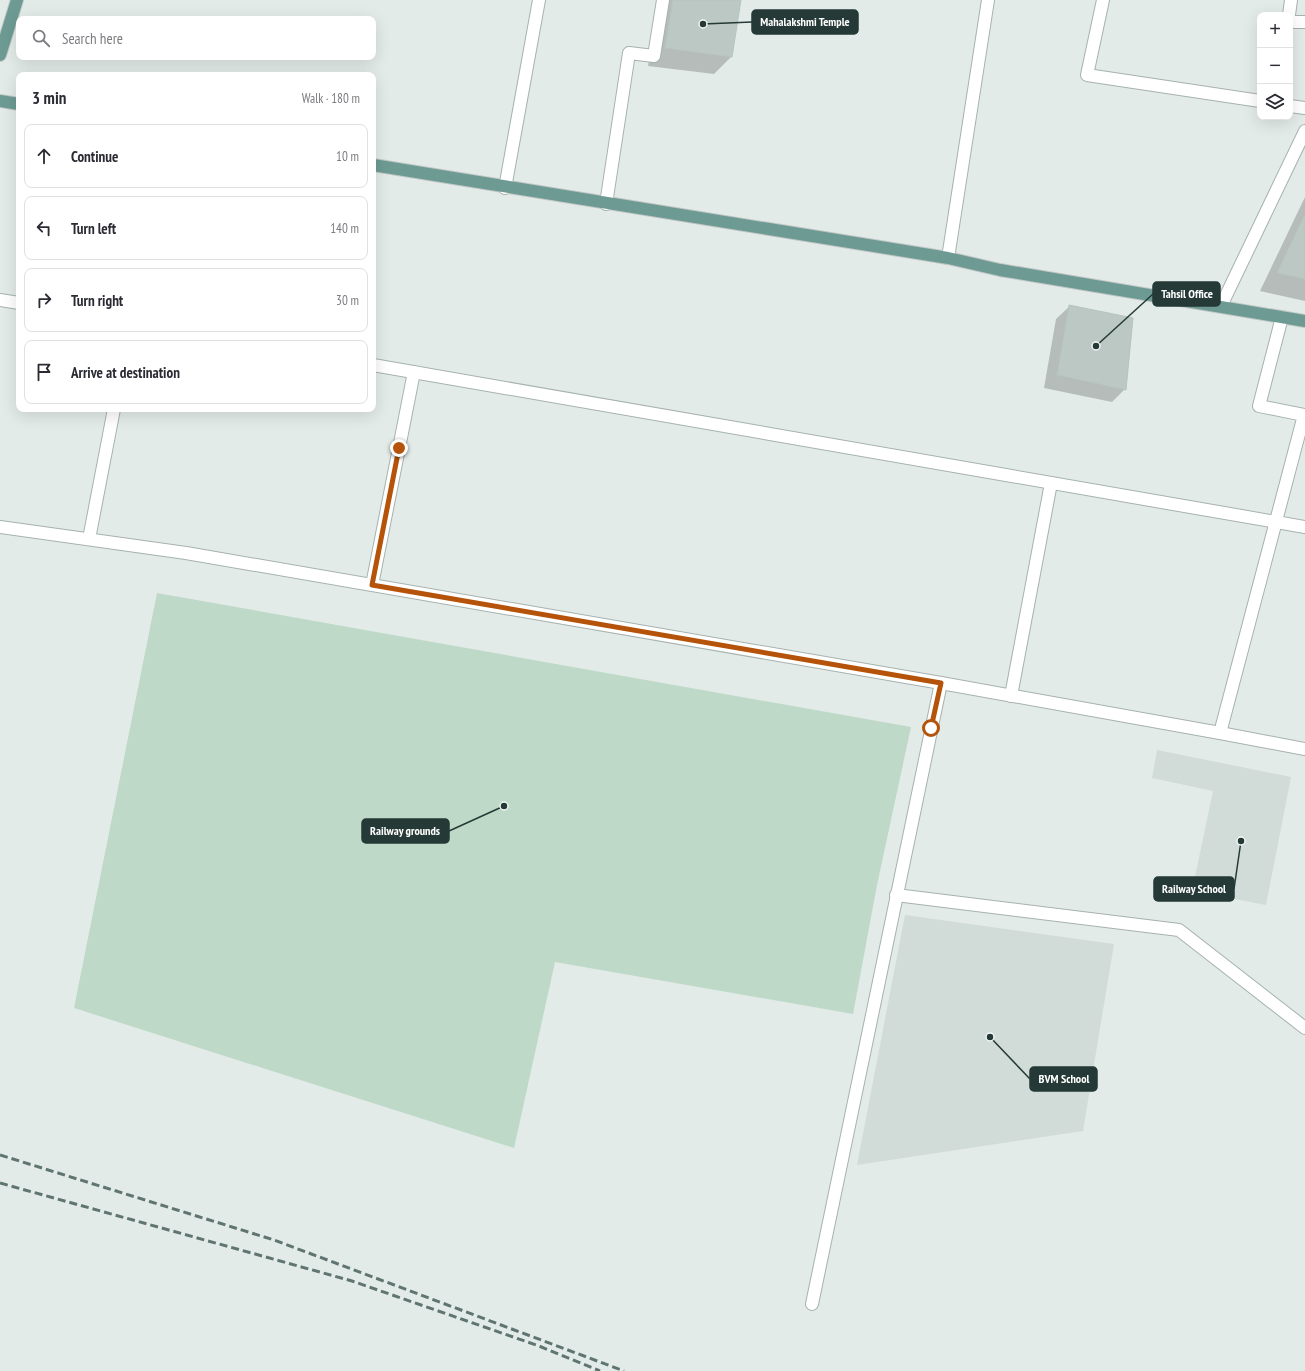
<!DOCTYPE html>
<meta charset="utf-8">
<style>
:root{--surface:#fff;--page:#f7f7f7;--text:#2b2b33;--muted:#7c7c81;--line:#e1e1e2}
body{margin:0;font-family:"PT Sans Narrow",sans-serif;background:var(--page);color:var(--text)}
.controls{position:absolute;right:12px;top:12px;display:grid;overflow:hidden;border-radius:8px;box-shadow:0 4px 16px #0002}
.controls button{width:36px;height:36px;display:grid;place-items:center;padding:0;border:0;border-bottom:1px solid var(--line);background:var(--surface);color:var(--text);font:20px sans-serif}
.stop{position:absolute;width:12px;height:12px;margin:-9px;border:3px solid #b45309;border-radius:50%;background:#fff}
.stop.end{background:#b45309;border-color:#fff;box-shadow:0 1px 4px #0008}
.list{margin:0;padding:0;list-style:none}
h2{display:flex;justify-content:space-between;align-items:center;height:52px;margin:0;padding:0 16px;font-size:17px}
h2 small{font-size:13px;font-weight:400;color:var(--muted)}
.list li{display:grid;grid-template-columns:26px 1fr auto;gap:12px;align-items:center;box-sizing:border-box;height:64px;margin:0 8px 8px;padding:0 8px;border:1px solid var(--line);border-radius:8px}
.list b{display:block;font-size:15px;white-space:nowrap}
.list em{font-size:13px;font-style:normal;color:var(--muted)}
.icon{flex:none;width:22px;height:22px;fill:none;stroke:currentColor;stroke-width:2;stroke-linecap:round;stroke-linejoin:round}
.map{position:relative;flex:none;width:1305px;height:1371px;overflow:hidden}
.search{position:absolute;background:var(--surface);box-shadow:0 4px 16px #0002;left:16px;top:16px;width:360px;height:44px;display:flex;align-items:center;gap:10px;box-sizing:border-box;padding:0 14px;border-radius:8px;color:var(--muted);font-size:15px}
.panel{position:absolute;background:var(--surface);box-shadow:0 4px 16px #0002;left:16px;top:72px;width:360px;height:340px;border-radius:8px}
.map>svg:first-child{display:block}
</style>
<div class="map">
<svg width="1305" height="1371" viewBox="0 0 1305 1371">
<rect width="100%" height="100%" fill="#e3ebe8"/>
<g fill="#d1dbd7">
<path d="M 1157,750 L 1291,777 L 1266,905 L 1192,891 L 1213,791 L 1152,778 Z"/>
<path d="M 905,915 L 1114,944 L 1083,1131 L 857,1165 Z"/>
</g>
<path fill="#bed9c8" d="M 157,593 L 911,727 L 877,885 L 853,1014 L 555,962 L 514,1148 L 74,1008 Z"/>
<g fill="#0003">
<path d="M 659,0 L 740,0 L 731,57 L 714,74 L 648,66 Z"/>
<path d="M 1305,197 L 1305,301 L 1260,291 Z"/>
<path d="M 1070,306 L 1125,389 L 1112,402 L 1044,388 L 1056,319 Z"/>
</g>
<g fill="#bbc8c4" stroke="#b6c4bf">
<path d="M 673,0 L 741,0 L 732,57 L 665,48 Z"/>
<path d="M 1305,214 L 1305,279 L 1277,273 Z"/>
<path d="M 1069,305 L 1133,318 L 1126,390 L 1057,375 Z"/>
</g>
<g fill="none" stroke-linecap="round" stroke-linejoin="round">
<defs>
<g id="minor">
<path d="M 1103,0 L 1087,75 L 1260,101"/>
<path d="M 1289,15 L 1291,0"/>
<path d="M 1290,22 L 1305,22"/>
<path d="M 1290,106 L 1305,108"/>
<path d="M 505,188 L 539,0"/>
<path d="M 606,204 L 629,53 L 654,56 L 663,0"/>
<path d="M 948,258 L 988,0"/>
<path d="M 0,300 L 19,303"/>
<path d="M 1221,306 L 1305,131"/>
<path d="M 373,365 L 1305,527"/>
<path d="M 0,527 L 186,553 L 941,683 L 1220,733 L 1305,749"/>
<path d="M 89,539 L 114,409"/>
<path d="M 372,585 L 414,372"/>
<path d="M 1011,696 L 1051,483"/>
<path d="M 1220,733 L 1304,415 L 1259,406 L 1282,317"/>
<path d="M 896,895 L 1179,930 L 1305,1028"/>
<path d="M 812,1304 L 941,683"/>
</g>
<g id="major">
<path d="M 0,55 L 17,0"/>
<path d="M 0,101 L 19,104"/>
<path d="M 373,165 L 948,258 L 1000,270 L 1305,321"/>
</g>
</defs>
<use href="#minor" stroke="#a6b2af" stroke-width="14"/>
<use href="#major" stroke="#c2c8c7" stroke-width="14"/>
<use href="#minor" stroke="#fff" stroke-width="12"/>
<use href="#major" stroke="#6d9b93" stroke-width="12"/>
<g stroke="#5f7571" stroke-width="3" stroke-dasharray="8 4" stroke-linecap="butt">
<path d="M 0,1155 L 274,1240 L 624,1371"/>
<path d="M 0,1183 L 352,1281 L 539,1346 L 600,1371"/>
</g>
</g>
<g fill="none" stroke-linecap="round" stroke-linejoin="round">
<path stroke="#b45309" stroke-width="5" d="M 399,448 L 372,585 L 941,683 L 931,728"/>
</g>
<path fill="none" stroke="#253a36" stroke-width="1.5" d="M703 24L752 22M1096 346L1153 294M504 806L449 831M1241 841L1234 889M990 1037L1030 1079"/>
<g fill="#253a36" stroke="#f3f8f6" stroke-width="1.5">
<circle cx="703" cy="24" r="4"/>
<circle cx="1096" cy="346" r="4"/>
<circle cx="504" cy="806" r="4"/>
<circle cx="1241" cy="841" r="4"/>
<circle cx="990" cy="1037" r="4"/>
</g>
<g fill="#253a36" stroke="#253a36" stroke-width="1.5">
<rect x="752" y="10" width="106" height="24" rx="4"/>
<rect x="1153" y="282" width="67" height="24" rx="4"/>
<rect x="362" y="819" width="87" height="24" rx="4"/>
<rect x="1154" y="877" width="80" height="24" rx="4"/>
<rect x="1030" y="1067" width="67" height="24" rx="4"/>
</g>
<g font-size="12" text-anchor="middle" font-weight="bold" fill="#fff">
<text x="805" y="26">Mahalakshmi Temple</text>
<text x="1187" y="298">Tahsil Office</text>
<text x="405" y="835">Railway grounds</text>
<text x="1194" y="893">Railway School</text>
<text x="1064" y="1083">BVM School</text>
</g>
</svg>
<div class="controls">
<button>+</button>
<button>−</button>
<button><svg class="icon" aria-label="layers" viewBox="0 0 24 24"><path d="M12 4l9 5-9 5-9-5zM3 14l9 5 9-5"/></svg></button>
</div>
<div class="stop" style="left:931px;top:728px"></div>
<div class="stop end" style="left:399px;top:448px"></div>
<div class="search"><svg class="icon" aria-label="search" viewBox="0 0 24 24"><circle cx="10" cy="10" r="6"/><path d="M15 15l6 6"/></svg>Search here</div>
<section class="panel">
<h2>3 min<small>Walk · 180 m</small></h2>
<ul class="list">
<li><svg class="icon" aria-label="ahead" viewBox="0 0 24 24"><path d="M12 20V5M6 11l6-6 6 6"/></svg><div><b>Continue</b></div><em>10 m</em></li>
<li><svg class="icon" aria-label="left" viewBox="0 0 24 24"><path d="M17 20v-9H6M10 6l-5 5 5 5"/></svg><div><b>Turn left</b></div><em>140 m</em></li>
<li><svg class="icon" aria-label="right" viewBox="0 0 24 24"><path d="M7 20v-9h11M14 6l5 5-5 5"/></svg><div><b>Turn right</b></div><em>30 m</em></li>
<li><svg class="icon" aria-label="arrive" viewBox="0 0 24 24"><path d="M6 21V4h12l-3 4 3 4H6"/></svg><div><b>Arrive at destination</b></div></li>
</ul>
</section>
</div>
